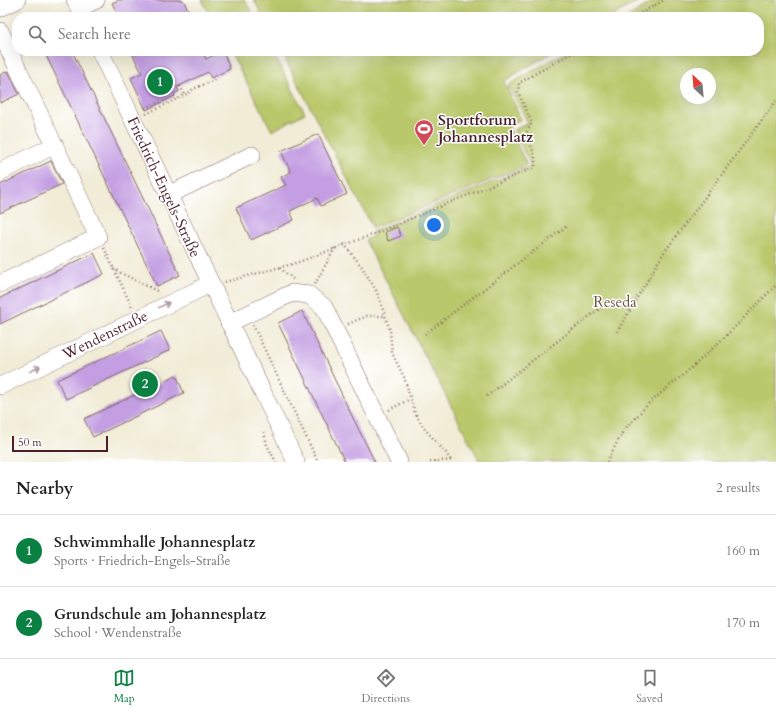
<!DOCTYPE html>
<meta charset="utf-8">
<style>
:root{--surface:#fff;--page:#f2f2f2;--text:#222;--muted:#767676;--line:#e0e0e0;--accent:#0b8043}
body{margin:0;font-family:Cardo,serif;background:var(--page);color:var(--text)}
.compass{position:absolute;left:680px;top:68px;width:36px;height:36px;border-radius:50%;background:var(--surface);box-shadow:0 4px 16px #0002;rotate:334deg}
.scale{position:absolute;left:12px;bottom:10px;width:96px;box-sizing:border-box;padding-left:4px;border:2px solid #4a1f2b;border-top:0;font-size:11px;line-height:14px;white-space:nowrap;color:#4a1f2b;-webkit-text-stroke:3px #fff;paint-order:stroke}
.you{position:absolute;left:434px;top:225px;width:14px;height:14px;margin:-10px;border:3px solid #fff;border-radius:50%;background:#1a73e8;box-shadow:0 0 0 6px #1a73e833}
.badge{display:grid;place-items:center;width:26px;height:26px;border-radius:50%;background:var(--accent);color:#fff;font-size:13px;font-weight:700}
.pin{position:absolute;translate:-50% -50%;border:2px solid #fff;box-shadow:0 1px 4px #0006}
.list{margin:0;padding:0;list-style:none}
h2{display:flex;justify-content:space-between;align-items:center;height:52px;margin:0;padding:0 16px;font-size:17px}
h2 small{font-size:13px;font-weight:400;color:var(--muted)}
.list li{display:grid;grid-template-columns:26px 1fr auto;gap:12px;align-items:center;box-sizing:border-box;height:72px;padding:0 16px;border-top:1px solid var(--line)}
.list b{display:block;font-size:15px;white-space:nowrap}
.list p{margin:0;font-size:13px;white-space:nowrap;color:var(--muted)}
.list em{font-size:13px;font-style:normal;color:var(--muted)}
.icon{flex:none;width:22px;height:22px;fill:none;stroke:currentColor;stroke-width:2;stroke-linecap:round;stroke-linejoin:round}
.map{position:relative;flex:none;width:776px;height:462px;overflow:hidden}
.search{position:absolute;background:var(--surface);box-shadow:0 4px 16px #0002;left:12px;right:12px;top:12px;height:44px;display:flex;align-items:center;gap:10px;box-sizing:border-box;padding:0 14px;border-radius:16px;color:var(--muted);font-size:15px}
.sheet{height:196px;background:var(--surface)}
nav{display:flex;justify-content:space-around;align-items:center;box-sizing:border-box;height:56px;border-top:1px solid var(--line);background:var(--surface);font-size:11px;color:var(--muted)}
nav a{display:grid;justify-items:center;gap:2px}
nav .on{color:var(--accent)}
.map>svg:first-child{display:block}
</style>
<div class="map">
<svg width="776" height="462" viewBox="0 0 776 462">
<rect width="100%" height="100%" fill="#fff"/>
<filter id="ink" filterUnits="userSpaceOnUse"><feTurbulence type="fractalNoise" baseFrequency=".025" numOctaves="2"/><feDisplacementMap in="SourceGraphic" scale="8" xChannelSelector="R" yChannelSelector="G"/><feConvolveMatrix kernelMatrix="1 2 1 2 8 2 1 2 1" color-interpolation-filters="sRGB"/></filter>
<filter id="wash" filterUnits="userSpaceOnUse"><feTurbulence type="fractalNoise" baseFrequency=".012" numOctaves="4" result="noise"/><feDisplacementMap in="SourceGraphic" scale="16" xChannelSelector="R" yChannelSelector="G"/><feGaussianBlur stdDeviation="0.9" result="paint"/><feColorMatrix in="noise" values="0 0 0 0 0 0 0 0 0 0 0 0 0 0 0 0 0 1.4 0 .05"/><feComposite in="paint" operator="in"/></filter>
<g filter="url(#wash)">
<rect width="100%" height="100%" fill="#f1ecd6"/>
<g fill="#b9c86a" stroke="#82744a" fill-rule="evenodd">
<path d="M 202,0 L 245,0 L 254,17 L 211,17 Z"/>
<path d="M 254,0 L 640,0 L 611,17 L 263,17 Z"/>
<path d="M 656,0 L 776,0 L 776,462 L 480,462 L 365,240 L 374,236 L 372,232 L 531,166 L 514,130 L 528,123 L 508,85 L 567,51 L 759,51 L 759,17 L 627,17 ZM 686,74 L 710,74 L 710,98 L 686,98 Z"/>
<path d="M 230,51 L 272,51 L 305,113 L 272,131 Z"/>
<path d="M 281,51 L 554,51 L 504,81 L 521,119 L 508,126 L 527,165 L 373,228 Z"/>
</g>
<g id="blocks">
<g fill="#c39ee2">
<path d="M 119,0 L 183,0 L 192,17 L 119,17 L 112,3 Z"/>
<path d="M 44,51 L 72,51 L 180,275 L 157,286 Z"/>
<path d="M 131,51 L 202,51 L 206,59 L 223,51 L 230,69 L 211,78 L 208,72 L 177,87 L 179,91 L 174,94 L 175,96 L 146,110 L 131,78 L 142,73 Z"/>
<path d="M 8,71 L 19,94 L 0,103 L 0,75 Z"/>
<path d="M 318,134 L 347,194 L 321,206 L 317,198 L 290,211 L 294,220 L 251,240 L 236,208 L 286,185 L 281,177 L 291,172 L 281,151 Z"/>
<path d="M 51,161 L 62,184 L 0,213 L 0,185 Z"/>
<path d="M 397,227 L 401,236 L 388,241 L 385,232 Z"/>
<path d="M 94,253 L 104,274 L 0,324 L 0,298 Z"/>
<path d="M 302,311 L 353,418 L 375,462 L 345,462 L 278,323 Z"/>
<path d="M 161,331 L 170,350 L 66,399 L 57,380 Z"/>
<path d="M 176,375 L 184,393 L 93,437 L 84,419 Z"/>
</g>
</g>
</g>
<g filter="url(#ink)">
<use href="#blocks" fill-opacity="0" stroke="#846767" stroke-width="1"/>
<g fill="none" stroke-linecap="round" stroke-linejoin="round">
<defs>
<g id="minor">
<path d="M 75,0 L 83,17"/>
<path d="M 0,8 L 17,0"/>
<path d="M 79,8 L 96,0"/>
<path d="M 0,31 L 98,237 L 0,284"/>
<path d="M 100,51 L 296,462"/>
<path d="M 0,172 L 55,145"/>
<path d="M 168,195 L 252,155"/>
<path d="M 229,323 L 292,293 L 309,295 L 324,307 L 399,462"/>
<path d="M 0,386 L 210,284"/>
</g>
</defs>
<use href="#minor" stroke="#846767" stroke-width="18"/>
<g stroke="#846767" stroke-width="2.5" stroke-dasharray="1 3" stroke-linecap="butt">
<path d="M 634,17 L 664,0"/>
<path d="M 180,86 L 185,95"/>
<path d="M 145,108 L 163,100"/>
<path d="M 146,114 L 189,93 L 193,89 L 217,79"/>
<path d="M 344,244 L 362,267 L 377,292 L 390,330 L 392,353 L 404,377 L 415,413 L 424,428 L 446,453 L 452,462"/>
<path d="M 104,248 L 132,307"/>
<path d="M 280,268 L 293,279"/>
<path d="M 113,269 L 159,292"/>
<path d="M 225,282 L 296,263 L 374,234 L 535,167 L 535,156 L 526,133 L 532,123 L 518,92 L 519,83 L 575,51"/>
<path d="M 315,284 L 335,248"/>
<path d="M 348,324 L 367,316 L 384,316"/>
<path d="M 253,325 L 318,462"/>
<path d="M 617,332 L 663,254 L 776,101"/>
<path d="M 425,334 L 567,226"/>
<path d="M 487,396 L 604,305"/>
<path d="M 389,410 L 410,399"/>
<path d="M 264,432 L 267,445 L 276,462"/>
<path d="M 430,462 L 451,460"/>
<path d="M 607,462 L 623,431 L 650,402 L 688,371 L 728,334 L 776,285"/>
</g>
<use href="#minor" stroke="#fff" stroke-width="17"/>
</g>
<defs><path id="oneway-shaft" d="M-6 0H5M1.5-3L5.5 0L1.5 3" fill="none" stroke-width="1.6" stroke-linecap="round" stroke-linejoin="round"/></defs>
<g stroke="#ae9aa0">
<use href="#oneway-shaft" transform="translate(164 305) rotate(-26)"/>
<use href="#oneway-shaft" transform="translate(35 369) rotate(-26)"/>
</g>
</g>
<defs>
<symbol id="stadium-pin" viewBox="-11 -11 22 30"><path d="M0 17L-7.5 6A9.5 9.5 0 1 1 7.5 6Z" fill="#d1495b" stroke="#fff"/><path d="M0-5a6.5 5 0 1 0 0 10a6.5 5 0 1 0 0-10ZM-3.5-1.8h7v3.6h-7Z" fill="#fff"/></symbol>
</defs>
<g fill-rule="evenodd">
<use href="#stadium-pin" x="413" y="118" width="22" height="30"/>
</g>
<g text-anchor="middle" stroke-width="3" stroke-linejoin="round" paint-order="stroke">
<g font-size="15" font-weight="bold" fill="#4a1f2b" stroke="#fff" text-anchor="start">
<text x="438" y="125">Sportforum<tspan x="438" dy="17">Johannesplatz</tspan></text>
</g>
<g font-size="15" fill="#4a1f2b" stroke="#fff">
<text transform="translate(164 187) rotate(65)" y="5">Friedrich-Engels-Straße</text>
<text transform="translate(105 335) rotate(-26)" y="5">Wendenstraße</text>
</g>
<g font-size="15" fill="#6b523e" stroke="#fff">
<text x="615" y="307">Reseda</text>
</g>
</g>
</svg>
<svg class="compass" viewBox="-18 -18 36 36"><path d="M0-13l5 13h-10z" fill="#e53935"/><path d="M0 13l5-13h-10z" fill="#767676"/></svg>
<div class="scale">50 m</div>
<div class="you"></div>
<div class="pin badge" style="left:160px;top:82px">1</div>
<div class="pin badge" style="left:145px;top:384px">2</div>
<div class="search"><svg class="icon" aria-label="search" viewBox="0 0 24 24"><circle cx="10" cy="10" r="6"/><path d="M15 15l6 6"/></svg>Search here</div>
</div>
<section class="sheet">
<h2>Nearby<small>2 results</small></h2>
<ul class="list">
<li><span class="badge">1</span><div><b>Schwimmhalle Johannesplatz</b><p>Sports · Friedrich-Engels-Straße</p></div><em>160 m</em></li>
<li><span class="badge">2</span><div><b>Grundschule am Johannesplatz</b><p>School · Wendenstraße</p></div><em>170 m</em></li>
</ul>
</section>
<nav>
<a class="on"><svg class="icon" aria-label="map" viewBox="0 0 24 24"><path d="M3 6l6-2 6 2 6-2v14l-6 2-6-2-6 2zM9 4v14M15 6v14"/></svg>Map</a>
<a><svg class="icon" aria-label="directions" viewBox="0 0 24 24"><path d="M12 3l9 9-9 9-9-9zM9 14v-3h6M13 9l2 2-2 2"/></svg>Directions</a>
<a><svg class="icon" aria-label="saved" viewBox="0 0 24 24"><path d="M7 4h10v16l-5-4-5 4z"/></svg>Saved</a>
</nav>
